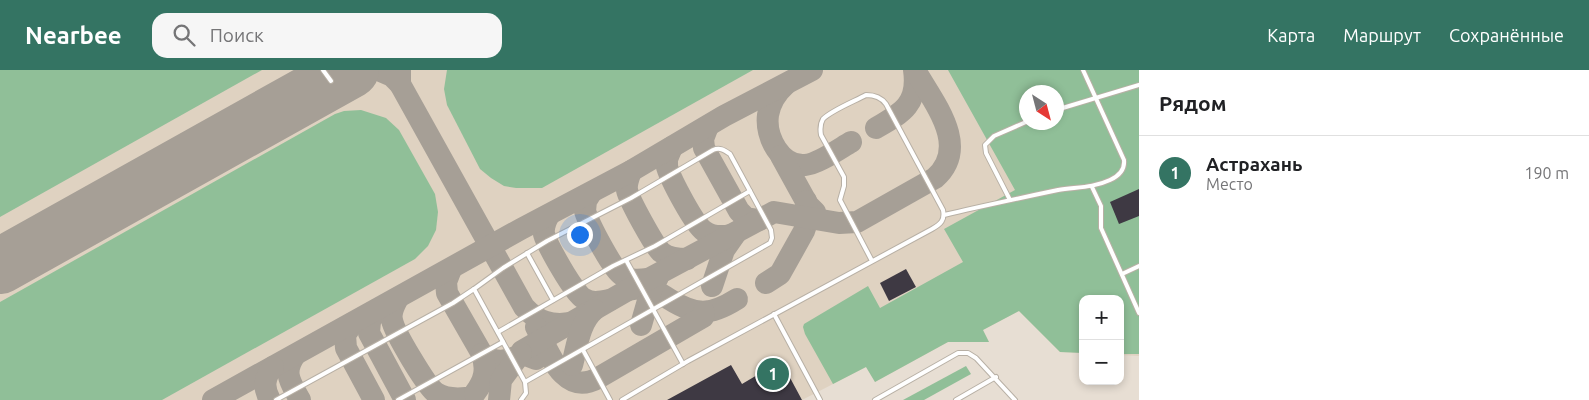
<!DOCTYPE html>
<html lang="ru">
<meta charset="utf-8">
<style>
:root{--surface:#fff;--page:#f6f6f6;--text:#202124;--muted:#757577;--line:#e0e0e0;--accent:#347463}
body{margin:0;font-family:Ubuntu,sans-serif;background:var(--page);color:var(--text)}
.controls{position:absolute;right:15px;bottom:15px;display:grid;overflow:hidden;border-radius:10px;box-shadow:0 2px 8px #0003}
.controls button{width:45px;height:45px;display:grid;place-items:center;padding:0;border:0;border-bottom:1px solid var(--line);background:var(--surface);color:var(--text);font:25px sans-serif}
.compass{position:absolute;left:1019px;top:15px;width:45px;height:45px;border-radius:50%;background:var(--surface);box-shadow:0 2px 8px #0003;rotate:144deg}
.you{position:absolute;left:579px;top:164px;width:18px;height:18px;margin:-12px;border:4px solid #fff;border-radius:50%;background:#1a73e8;box-shadow:0 0 0 8px #1a73e833}
.badge{display:grid;place-items:center;width:32px;height:32px;border-radius:50%;background:var(--accent);color:#fff;font-size:16px;font-weight:700}
.pin{position:absolute;translate:-50% -50%;border:2px solid #fff;box-shadow:0 1px 5px #0006}
.list{margin:0;padding:0;list-style:none}
h2{display:flex;justify-content:space-between;align-items:center;height:65px;margin:0;padding:0 20px;font-size:21px}
h2 small{font-size:16px;font-weight:400;color:var(--muted)}
.list li{display:grid;grid-template-columns:32px 1fr auto;gap:15px;align-items:center;box-sizing:border-box;height:75px;padding:0 20px;border-top:1px solid var(--line)}
.list b{display:block;font-size:19px;white-space:nowrap}
.list p{margin:0;font-size:16px;white-space:nowrap;color:var(--muted)}
.list em{font-size:16px;font-style:normal;color:var(--muted)}
.icon{flex:none;width:28px;height:28px;fill:none;stroke:currentColor;stroke-width:2;stroke-linecap:round;stroke-linejoin:round}
.map{position:relative;flex:none;width:1139px;height:330px;overflow:hidden}
header{display:flex;align-items:center;gap:30px;box-sizing:border-box;height:70px;padding:0 25px;background:var(--accent);color:#fff}
header strong{font-size:24px}
nav{display:flex;gap:28px;margin-inline-start:auto;font-size:18px}
.search{width:350px;height:45px;background:var(--page);display:flex;align-items:center;gap:12px;box-sizing:border-box;padding:0 18px;border-radius:15px;color:var(--muted);font-size:19px}
main{display:flex}
aside{flex:1;background:var(--surface)}
.map>svg:first-child{display:block}
</style>
<header>
<strong>Nearbee</strong>
<div class="search"><svg class="icon" aria-label="search" viewBox="0 0 24 24"><circle cx="10" cy="10" r="6"/><path d="M15 15l6 6"/></svg>Поиск</div>
<nav><a>Карта</a><a>Маршрут</a><a>Сохранённые</a></nav>
</header>
<main>
<div class="map">
<svg width="1139" height="330" viewBox="0 0 1139 330">
<rect width="100%" height="100%" fill="#e7ded3"/>
<path fill="#dfd2c1" fill-rule="evenodd" d="M 0,0 L 1139,0 L 1139,286 L 1120,285 L 1120,229 L 1083,229 L 1083,283 L 1060,282 L 1019,241 L 983,260 L 989,272 L 948,272 L 875,312 L 866,297 L 802,330 L 0,330 ZM 1026,22 L 1056,22 L 1056,52 L 1026,52 Z"/>
<g fill="#90bf98" fill-rule="evenodd">
<path d="M 0,0 L 262,0 L 0,147 Z"/>
<path d="M 447,0 L 753,0 L 542,118 L 516,118 L 504,116 L 491,108 L 480,99 L 447,35 L 444,19 Z"/>
<path d="M 948,0 L 1139,0 L 1139,284 L 1120,284 L 1120,229 L 1083,229 L 1083,283 L 1060,282 L 1019,241 L 983,260 L 989,272 L 948,272 L 875,312 L 866,297 L 833,314 L 805,264 L 803,257 L 804,254 L 868,216 L 880,238 L 963,192 L 944,159 L 1015,120 ZM 1026,22 L 1056,22 L 1056,52 L 1026,52 Z"/>
<path d="M 361,40 L 386,48 L 399,60 L 435,124 L 438,142 L 436,160 L 428,176 L 415,189 L 162,330 L 0,330 L 0,232 L 335,44 L 344,41 Z"/>
<path d="M 966,296 L 971,304 L 924,330 L 903,330 Z"/>
</g>
<g fill="none" stroke-linecap="round" stroke-linejoin="round">
<g stroke="#a69f96" stroke-width="22">
<path d="M 350,0 L 352,0"/>
<path d="M 378,0 L 392,6 L 400,14"/>
<path d="M 400,0 L 400,14 L 524,237 C 538,252 551,256 571,253"/>
<path d="M 785,15 C 776,23 770,33 768,45 C 765,67 781,97 805,95 C 818,94 839,79 851,72"/>
<path d="M 708,56 L 703,69 L 704,78 L 739,141 L 746,148 L 759,150"/>
<path d="M 876,58 C 902,43 919,34 914,0"/>
<path d="M 672,77 L 667,89 L 667,97 C 671,110 694,154 704,161 C 712,167 721,167 731,165"/>
<path d="M 781,86 L 808,135 L 815,142"/>
<path d="M 631,101 C 629,107 626,113 627,120 C 629,130 654,175 661,182 C 668,188 678,189 687,189"/>
<path d="M 591,123 L 586,131 L 585,141 C 589,154 612,199 622,205 C 630,211 639,210 648,209"/>
<path d="M 549,145 C 545,152 543,157 544,164 C 547,175 574,223 583,228 C 591,234 600,232 610,230"/>
<path d="M 451,199 L 446,212 L 447,223 L 482,284 C 498,295 506,291 523,284 L 536,289"/>
<path d="M 766,213 L 780,204 L 804,161 L 807,152 L 806,131"/>
<path d="M 712,216 L 724,180 L 736,163"/>
<path d="M 628,220 C 633,219 638,218 643,218 C 653,219 661,224 669,229 C 696,246 710,246 737,229"/>
<path d="M 398,228 C 394,236 390,242 392,250 C 394,262 427,317 436,323 C 445,329 456,329 466,328"/>
<path d="M 378,239 L 370,251 L 369,263 L 405,330"/>
<path d="M 353,253 L 345,265 L 346,278 L 374,330"/>
<path d="M 641,255 L 651,220 L 658,207"/>
<path d="M 536,257 C 549,282 563,327 598,308 L 703,247 L 704,242"/>
<path d="M 522,281 L 628,220 L 774,142 L 839,153 L 857,152 L 935,108 C 971,76 933,32 915,0"/>
<path d="M 295,285 C 282,303 291,313 300,330"/>
<path d="M 572,295 C 577,277 579,253 594,240"/>
<path d="M 475,323 C 485,310 487,299 482,284"/>
<path d="M 213,330 L 521,159 L 631,101 L 724,46 L 812,0"/>
<path d="M 270,330 C 263,318 264,307 273,297"/>
<path d="M 499,330 L 501,310 L 521,283"/>
</g>
<path stroke="#a69f96" stroke-width="56" d="M 0,196 L 351,0"/>
</g>
<g fill="#3e3943">
<path d="M 1139,119 L 1139,146 L 1119,154 L 1110,132 Z"/>
<path d="M 906,199 L 916,217 L 889,231 L 880,213 Z"/>
<path d="M 781,291 L 802,330 L 667,330 L 731,295 L 742,314 Z"/>
</g>
<g fill="none" stroke-linecap="round" stroke-linejoin="round">
<defs>
<g id="lane">
<path d="M 323,0 L 331,11"/>
<path d="M 1056,40 L 1139,15"/>
<path d="M 1092,117 L 1101,136 L 1101,158 L 1139,243"/>
<path d="M 1010,130 L 986,83 L 985,75 L 994,66 L 1026,52"/>
<path d="M 944,145 C 982,136 1020,128 1058,120 C 1076,117 1093,118 1110,110 C 1119,106 1125,100 1124,90 L 1083,0"/>
<path d="M 527,183 L 553,230"/>
<path d="M 626,190 L 683,294"/>
<path d="M 1122,204 L 1139,196"/>
<path d="M 474,219 L 525,312 L 526,323 L 521,330"/>
<path d="M 774,244 L 820,330"/>
<path d="M 498,262 L 613,196 L 655,176 L 750,121"/>
<path d="M 583,280 L 610,330"/>
<path d="M 276,330 L 453,233 L 474,219 L 503,198 L 547,171 L 631,128 L 713,80 C 720,77 724,80 730,84 L 771,160 L 772,168 L 770,173 L 525,312"/>
<path d="M 398,330 L 503,272"/>
<path d="M 622,330 L 688,291 L 932,159 C 941,154 945,150 943,140 L 886,34 C 881,27 875,25 866,25 C 855,31 832,40 823,49 C 820,54 820,59 821,65 L 844,107 L 844,116 L 840,130 L 872,191"/>
<path d="M 875,330 L 958,283 L 968,283 L 976,288 L 1015,330"/>
<path d="M 956,330 L 996,307"/>
</g>
</defs>
<use href="#lane" stroke="#b8b0a5" stroke-width="6"/>
<use href="#lane" stroke="#fff" stroke-width="4"/>
</g>
</svg>
<div class="controls">
<button>+</button>
<button>−</button>
</div>
<svg class="compass" viewBox="-18 -18 36 36"><path d="M0-13l5 13h-10z" fill="#e53935"/><path d="M0 13l5-13h-10z" fill="#757577"/></svg>
<div class="you"></div>
<div class="pin badge" style="left:773px;top:304px">1</div>
</div>
<aside>
<h2>Рядом<small></small></h2>
<ul class="list">
<li><span class="badge">1</span><div><b>Астрахань</b><p>Место</p></div><em>190 m</em></li>
</ul>
</aside>
</main>
